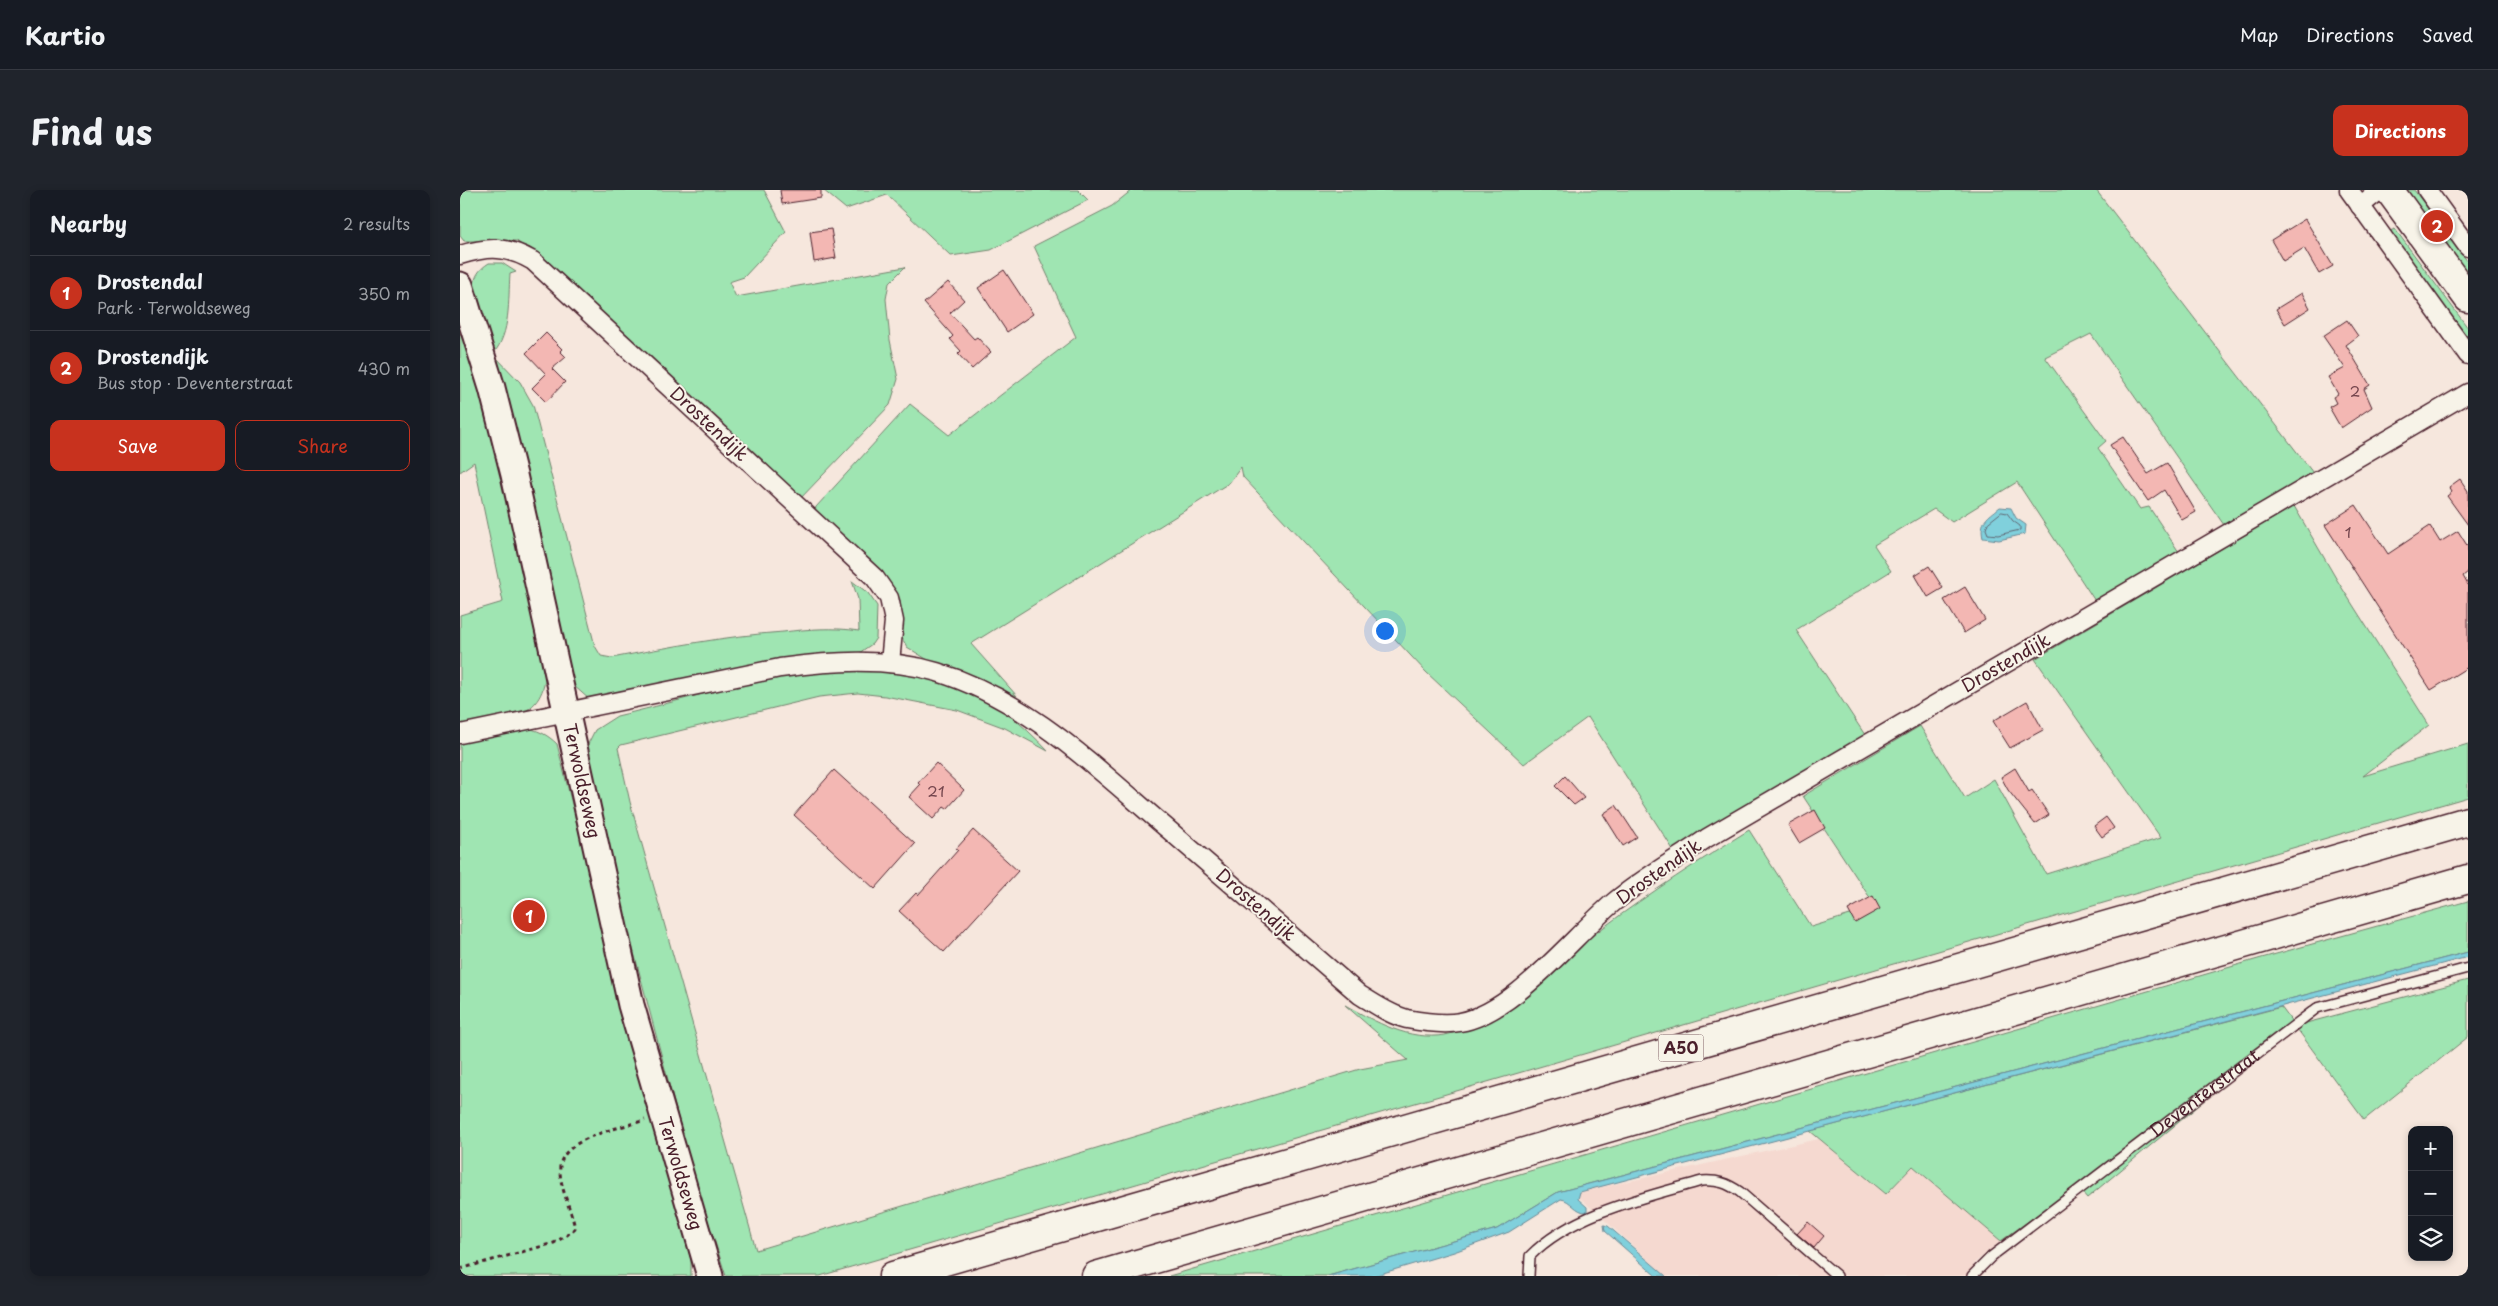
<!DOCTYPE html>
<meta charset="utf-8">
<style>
:root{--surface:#171b24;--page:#20242c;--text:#f1f3f6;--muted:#9ea1a6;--line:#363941;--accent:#c8321e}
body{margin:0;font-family:"Playpen Sans",sans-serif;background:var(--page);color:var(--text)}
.controls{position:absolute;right:15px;bottom:15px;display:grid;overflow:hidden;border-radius:10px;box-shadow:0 2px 8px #0003}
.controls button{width:45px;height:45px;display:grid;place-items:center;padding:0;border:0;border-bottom:1px solid var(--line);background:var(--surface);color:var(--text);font:25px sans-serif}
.you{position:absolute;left:924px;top:440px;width:18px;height:18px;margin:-12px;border:4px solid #fff;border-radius:50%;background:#1a73e8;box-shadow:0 0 0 8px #1a73e833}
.badge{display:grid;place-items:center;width:32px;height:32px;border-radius:50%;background:var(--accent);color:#fff;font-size:16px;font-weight:700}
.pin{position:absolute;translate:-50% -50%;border:2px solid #fff;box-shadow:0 1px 5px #0006}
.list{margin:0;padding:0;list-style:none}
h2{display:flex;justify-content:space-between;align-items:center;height:65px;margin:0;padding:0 20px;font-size:21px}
h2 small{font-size:16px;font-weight:400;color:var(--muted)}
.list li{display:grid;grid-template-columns:32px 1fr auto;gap:15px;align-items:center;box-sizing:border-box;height:75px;padding:0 20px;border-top:1px solid var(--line)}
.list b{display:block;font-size:19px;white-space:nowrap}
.list p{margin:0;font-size:16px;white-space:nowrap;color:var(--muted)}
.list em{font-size:16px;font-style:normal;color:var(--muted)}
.actions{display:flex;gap:10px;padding:15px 20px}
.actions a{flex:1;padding:11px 0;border:1px solid var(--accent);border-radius:10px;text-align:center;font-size:18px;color:var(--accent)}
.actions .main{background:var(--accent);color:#fff}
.icon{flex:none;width:28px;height:28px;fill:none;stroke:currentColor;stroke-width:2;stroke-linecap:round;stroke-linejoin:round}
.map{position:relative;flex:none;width:2008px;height:1086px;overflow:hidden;border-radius:10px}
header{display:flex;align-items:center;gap:30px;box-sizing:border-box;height:70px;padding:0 25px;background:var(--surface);border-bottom:1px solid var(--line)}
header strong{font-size:24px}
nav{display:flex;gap:28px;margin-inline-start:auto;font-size:18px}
.intro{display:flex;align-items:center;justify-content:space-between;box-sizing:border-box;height:120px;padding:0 30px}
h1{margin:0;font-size:35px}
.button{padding:12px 22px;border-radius:10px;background:var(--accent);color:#fff;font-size:18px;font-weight:700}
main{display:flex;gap:30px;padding:0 30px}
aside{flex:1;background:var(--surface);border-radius:10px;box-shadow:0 2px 8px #0003}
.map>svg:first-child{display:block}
</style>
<header>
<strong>Kartio</strong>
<nav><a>Map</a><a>Directions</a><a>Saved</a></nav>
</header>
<div class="intro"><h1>Find us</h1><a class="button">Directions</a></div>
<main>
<aside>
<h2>Nearby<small>2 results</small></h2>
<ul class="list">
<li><span class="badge">1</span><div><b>Drostendal</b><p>Park · Terwoldseweg</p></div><em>350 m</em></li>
<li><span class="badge">2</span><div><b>Drostendijk</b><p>Bus stop · Deventerstraat</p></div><em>430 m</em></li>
</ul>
<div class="actions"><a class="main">Save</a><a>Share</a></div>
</aside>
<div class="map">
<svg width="2008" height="1086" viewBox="0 0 2008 1086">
<rect width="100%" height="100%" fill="#f6e7dd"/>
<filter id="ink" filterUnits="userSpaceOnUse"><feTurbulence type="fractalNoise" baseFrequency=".02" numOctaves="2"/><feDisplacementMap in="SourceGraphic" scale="10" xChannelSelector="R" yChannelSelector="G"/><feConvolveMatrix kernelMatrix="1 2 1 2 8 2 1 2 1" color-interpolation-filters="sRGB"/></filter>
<g filter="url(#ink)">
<path fill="#f5d9d0" d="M 1359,949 L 1426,1004 L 1453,976 L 1541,1051 L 1513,1074 L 1523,1086 L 1206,1086 L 1118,1006 L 1120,1002 Z"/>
<g fill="#9fe5b2" stroke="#74826e">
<path d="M 0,0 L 304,0 L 326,42 L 284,87 L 269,92 L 276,107 L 445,77 L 429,93 L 426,109 L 430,150 L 438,189 L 430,215 L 338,311 L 57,51 L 4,51 L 0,46 Z"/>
<path d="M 363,0 L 618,0 L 628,10 L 531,60 L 491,66 L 427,5 L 386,19 Z"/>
<path d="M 672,0 L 1636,0 L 1853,283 L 1764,335 L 1631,144 L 1585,167 L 1646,251 L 1638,258 L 1680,319 L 1689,317 L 1719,362 L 1635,411 L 1557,292 L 1492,332 L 1474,319 L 1414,355 L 1431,381 L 1336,440 L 1405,545 L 1214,661 L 1128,527 L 1064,574 L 966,482 L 783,287 L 781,277 L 769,293 L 511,454 L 557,506 L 495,479 L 468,470 L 447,457 L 442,448 L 440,409 L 436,402 L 354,325 L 356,317 L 450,214 L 489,245 L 616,147 L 574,56 L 652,16 Z"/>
<path d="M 1946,0 L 1954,0 L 2008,72 L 2008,91 L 1943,2 Z"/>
<path d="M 1935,39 L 2008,138 L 2008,154 L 1927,42 Z"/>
<path d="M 29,73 L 42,73 L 56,82 L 50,84 C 48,111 51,143 33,164 L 60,192 L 73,215 L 135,456 L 141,466 L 152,468 C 209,457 265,446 323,442 C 348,439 374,437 399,441 L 398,409 L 392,391 L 408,403 L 417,416 L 416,448 L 412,454 L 399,463 L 358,465 L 130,510 L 113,495 L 13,99 C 15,86 18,80 29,73 Z"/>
<path d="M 0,128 L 28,213 L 86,476 C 86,532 44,528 0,537 L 0,425 L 43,412 L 14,272 L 0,282 Z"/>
<path d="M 1834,316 L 1877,390 L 1969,535 L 1903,586 L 2008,554 L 2008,607 L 360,1086 L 266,1086 L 235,991 L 137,624 L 126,558 L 135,540 L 157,526 C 258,502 367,462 471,488 C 479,490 489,491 497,494 C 533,509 562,533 588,561 L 545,538 L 497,520 L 425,506 L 398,503 L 359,507 L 161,555 L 158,558 L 170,612 L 296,1060 L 900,879 L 948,870 L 885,815 C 916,832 948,851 985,845 C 1039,835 1100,770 1144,737 C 1191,702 1239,671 1289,640 L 1351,737 L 1416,717 L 1343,606 L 1460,536 L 1505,608 L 1534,589 L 1586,684 L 1701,648 L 1575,469 Z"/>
<path d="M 64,538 C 77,539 88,545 97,554 L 182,895 L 231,1070 L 231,1086 L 0,1086 L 0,553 Z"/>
<path d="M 2008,711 L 2008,762 L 1098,1002 L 1037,1039 L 868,1086 L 709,1086 L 1798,769 Z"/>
<path d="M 2008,790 L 2008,847 L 1904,930 L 1835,836 L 1627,1008 L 1617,996 L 1541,1051 L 1453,976 L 1426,1004 L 1350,941 L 1821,817 L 1835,836 Z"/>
</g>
<g fill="#80d0dc" stroke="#6a8995">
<path d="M 1540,317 L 1551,318 L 1556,328 L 1566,335 L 1565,344 L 1539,350 L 1523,348 C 1519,331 1528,327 1540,317 Z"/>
<path d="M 2008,762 L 2008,767 L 1120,1002 L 1118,1009 L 1127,1017 L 1127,1022 C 1116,1023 1111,1010 1101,1009 L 1049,1042 L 994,1062 L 913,1086 L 868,1086 L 1037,1039 L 1098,1002 Z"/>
<path d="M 1144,1035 L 1148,1036 L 1206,1086 L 1196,1086 L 1145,1041 Z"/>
</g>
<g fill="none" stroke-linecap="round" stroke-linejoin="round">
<path stroke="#606672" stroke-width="1" d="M 1542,322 L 1547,323 L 1553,331 L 1560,336 L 1560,340 L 1538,345 L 1528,344 L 1526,339 L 1528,333 Z"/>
</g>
<g fill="#f3b7b3" stroke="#4a1f2b">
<path d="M 320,0 L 361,0 L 361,8 L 322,14 Z"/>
<path d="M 1845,29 L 1873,76 L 1859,84 L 1844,58 L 1823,71 L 1811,50 Z"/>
<path d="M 371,39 L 376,68 L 354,72 L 350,42 Z"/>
<path d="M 544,80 L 573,124 L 547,142 L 518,98 Z"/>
<path d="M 488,92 L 504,110 L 490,123 L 514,149 L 517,147 L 531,162 L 512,179 L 498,164 L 501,161 L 490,149 L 493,146 L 464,113 Z"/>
<path d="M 1842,103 L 1850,118 L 1825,134 L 1816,119 Z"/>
<path d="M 1887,130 L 1898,146 L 1886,155 L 1910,195 L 1904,199 L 1912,217 L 1881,238 L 1869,217 L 1876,213 L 1873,207 L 1878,204 L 1868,187 L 1885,178 L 1863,146 Z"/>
<path d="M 86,143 L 102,159 L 100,161 L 106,167 L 92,179 L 105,192 L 86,212 L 72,198 L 86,184 L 66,163 Z"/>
<path d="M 1663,247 L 1688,284 L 1707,273 L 1736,322 L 1722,330 L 1704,300 L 1688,311 L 1650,255 Z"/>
<path d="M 2000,289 L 2008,301 L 2008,335 L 1987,306 L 1992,302 L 1989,297 Z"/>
<path d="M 1896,315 L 1928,364 L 1970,336 L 1980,352 L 1998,341 L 2008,357 L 2008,382 L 2003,386 L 2008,395 L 2008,477 L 1971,500 L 1865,335 Z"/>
<path d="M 1469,376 L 1483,398 L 1468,407 L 1455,385 Z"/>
<path d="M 1505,397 L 1525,430 L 1504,443 L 1484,410 Z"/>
<path d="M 1567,511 L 1583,540 L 1550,558 L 1533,531 Z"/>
<path d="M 476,573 L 504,600 L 487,619 L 484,617 L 473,629 L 449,607 L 460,595 L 458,593 Z"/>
<path d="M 1555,578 L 1569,602 L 1572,600 L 1589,625 L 1575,634 L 1548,600 L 1541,587 Z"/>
<path d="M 374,580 L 455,654 L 415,699 L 334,625 Z"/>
<path d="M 1105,586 L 1124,608 L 1114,615 L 1095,596 Z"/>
<path d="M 1156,615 L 1177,647 L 1163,656 L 1143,624 Z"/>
<path d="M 1355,620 L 1365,638 L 1339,653 L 1328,635 Z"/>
<path d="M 1646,627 L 1654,638 L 1642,647 L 1634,636 Z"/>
<path d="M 513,640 L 558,681 L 484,762 L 439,721 L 456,703 L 458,705 L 498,660 L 496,659 Z"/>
<path d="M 1413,706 L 1420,719 L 1395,733 L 1388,720 Z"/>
<path d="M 1348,1032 L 1364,1046 L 1354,1058 L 1337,1044 Z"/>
</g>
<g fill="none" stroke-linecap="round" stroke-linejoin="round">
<defs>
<g id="lane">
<path d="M 1069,1086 L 1070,1066 C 1112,1023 1186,1007 1242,991 C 1258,990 1267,993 1280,1002 L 1377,1086"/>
<path id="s1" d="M 1512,1086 L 1532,1066 L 1857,818 L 2008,778"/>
</g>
<g id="street">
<path d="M 1889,0 L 2008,165"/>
<path d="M 1967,0 L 2008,57"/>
<path d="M 1900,16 L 1920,0"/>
<path d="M 0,65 C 29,56 47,56 73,71 L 415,388 L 429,408 L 434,431 L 430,473"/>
<path d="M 0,544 L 320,478 C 371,471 427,467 477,482 C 569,510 637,579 709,640 C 772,695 836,750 900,805 C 915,814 930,825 947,829 C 963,832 984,835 1000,832 C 1054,823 1112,747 1154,712 C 1183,688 1217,669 1247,648 L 2008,203"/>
</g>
<g id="secondary">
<path id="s2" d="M 0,95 L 32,198 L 54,285 L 171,815 L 250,1086"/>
</g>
<path id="primary" d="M 1929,0 L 2008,108"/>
<g id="highway">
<path d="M 433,1086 L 2008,631"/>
<path d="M 636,1086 L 2008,689"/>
</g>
</defs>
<use href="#lane" stroke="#4a1f2b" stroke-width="12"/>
<use href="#street" stroke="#4a1f2b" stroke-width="21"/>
<use href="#secondary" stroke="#4a1f2b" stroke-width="29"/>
<use href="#primary" stroke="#4a1f2b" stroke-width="31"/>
<use href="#highway" stroke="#4a1f2b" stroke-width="31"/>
<path stroke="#4a1f2b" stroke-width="3" stroke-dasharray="4 4" stroke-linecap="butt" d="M 0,1079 L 94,1053 L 107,1045 L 115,1038 C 111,1019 101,1000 100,982 C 96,948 161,938 185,930"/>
<use href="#lane" stroke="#f7f3e8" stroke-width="9"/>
<use href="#street" stroke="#f7f3e8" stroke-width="18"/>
<use href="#secondary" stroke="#f7f3e8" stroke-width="25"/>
<use href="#primary" stroke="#f7f3e8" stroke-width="28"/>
<use href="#highway" stroke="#f7f3e8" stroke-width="28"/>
</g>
</g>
<g text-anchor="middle" stroke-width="4" stroke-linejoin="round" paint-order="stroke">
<g font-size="15" fill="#74454d">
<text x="1895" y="207">2</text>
<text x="1888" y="348">1</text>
<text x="476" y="607">21</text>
</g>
<rect fill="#f7f3e8" stroke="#7e5f64" stroke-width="1" x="1198.5" y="844.5" width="45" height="27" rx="4"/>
<g font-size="16" font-weight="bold" fill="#4a1f2b">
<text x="1221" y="864">A50</text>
</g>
<g font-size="18" fill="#4a1f2b" stroke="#f7f3e8">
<text transform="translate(249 234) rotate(43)" y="6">Drostendijk</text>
<text transform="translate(1546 473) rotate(-30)" y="6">Drostendijk</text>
<text dy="6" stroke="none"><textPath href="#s2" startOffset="511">Terwoldseweg</textPath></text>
<text transform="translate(1199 682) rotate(-35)" y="6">Drostendijk</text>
<text transform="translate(796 715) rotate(41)" y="6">Drostendijk</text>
<text dy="6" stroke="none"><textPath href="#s1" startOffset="296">Deventerstraat</textPath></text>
<text dy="6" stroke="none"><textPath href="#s2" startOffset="916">Terwoldseweg</textPath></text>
</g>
</g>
</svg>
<div class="controls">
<button>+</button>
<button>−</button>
<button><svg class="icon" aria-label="layers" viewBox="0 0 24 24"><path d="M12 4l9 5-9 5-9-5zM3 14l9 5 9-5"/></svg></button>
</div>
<div class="you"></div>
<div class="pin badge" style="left:69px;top:726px">1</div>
<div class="pin badge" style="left:1977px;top:36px">2</div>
</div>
</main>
